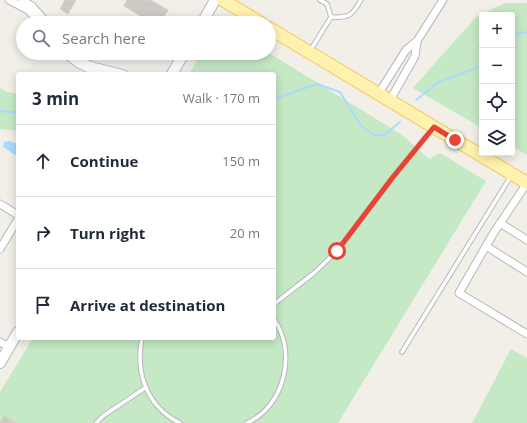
<!DOCTYPE html>
<meta charset="utf-8">
<style>
:root{--surface:#fff;--page:#f6f6f7;--text:#1f2937;--muted:#747a83;--line:#e0e1e3}
body{margin:0;font-family:"Open Sans",sans-serif;background:var(--page);color:var(--text)}
.controls{position:absolute;right:12px;top:12px;display:grid;overflow:hidden;border-radius:4px;box-shadow:0 2px 10px #0003}
.controls button{width:36px;height:36px;display:grid;place-items:center;padding:0;border:0;border-bottom:1px solid var(--line);background:var(--surface);color:var(--text);font:20px sans-serif}
.stop{position:absolute;width:12px;height:12px;margin:-9px;border:3px solid #ea4335;border-radius:50%;background:#fff}
.stop.end{background:#ea4335;border-color:#fff;box-shadow:0 1px 4px #0008}
.list{margin:0;padding:0;list-style:none}
h2{display:flex;justify-content:space-between;align-items:center;height:52px;margin:0;padding:0 16px;font-size:17px}
h2 small{font-size:13px;font-weight:400;color:var(--muted)}
.list li{display:grid;grid-template-columns:26px 1fr auto;gap:12px;align-items:center;box-sizing:border-box;height:72px;padding:0 16px;border-top:1px solid var(--line)}
.list b{display:block;font-size:15px;white-space:nowrap}
.list em{font-size:13px;font-style:normal;color:var(--muted)}
.icon{flex:none;width:22px;height:22px;fill:none;stroke:currentColor;stroke-width:2;stroke-linecap:round;stroke-linejoin:round}
.map{position:relative;flex:none;width:527px;height:423px;overflow:hidden}
.search{position:absolute;background:var(--surface);box-shadow:0 2px 10px #0003;left:16px;top:16px;width:260px;height:44px;display:flex;align-items:center;gap:10px;box-sizing:border-box;padding:0 14px;border-radius:22px;color:var(--muted);font-size:15px}
.panel{position:absolute;background:var(--surface);box-shadow:0 2px 10px #0003;left:16px;top:72px;width:260px;height:268px;border-radius:4px}
.map>svg:first-child{display:block}
</style>
<div class="map">
<svg width="527" height="423" viewBox="0 0 527 423">
<rect width="100%" height="100%" fill="#f1efe8"/>
<g fill="#c5e8c5">
<path d="M 505,3 L 527,3 L 527,155 L 512,146 L 512,15 L 482,15 L 482,128 L 413,88 L 476,17 Z"/>
<path d="M 201,53 L 269,53 L 402,135 L 429,159 L 440,153 L 486,181 L 338,423 L 0,423 L 0,392 L 33,338 L 274,338 L 274,74 L 189,74 Z"/>
<path d="M 0,88 L 7,92 L 18,94 L 18,131 L 0,129 Z"/>
<path d="M 511,349 L 527,358 L 527,423 L 472,423 Z"/>
</g>
<path fill="#aadaff" d="M 9,141 L 18,144 L 18,157 L 3,147 L 4,142 Z"/>
<g fill="none" stroke-linecap="round" stroke-linejoin="round">
<g stroke="#aadaff" stroke-width="2">
<path d="M 512,35 L 527,32"/>
<path d="M 274,99 L 317,84 L 340,92 L 361,126 L 374,135 L 384,135 L 400,122"/>
<path d="M 416,100 L 439,82 L 479,67 L 482,64"/>
<path d="M 0,111 L 18,113"/>
</g>
</g>
<g fill="#cccac5" stroke="#d6d1c6">
<path d="M 65,0 L 76,0 L 68,14 L 60,9 Z"/>
<path d="M 127,0 L 150,0 L 168,10 L 160,23 L 152,23 L 124,6 Z"/>
<path d="M 4,416 L 16,423 L 0,423 Z"/>
</g>
<g fill="none" stroke-linecap="round" stroke-linejoin="round">
<defs>
<g id="lane">
<path d="M 331,17 C 349,18 352,16 361,0"/>
<path d="M 310,51 L 331,17 L 327,4 L 320,0"/>
<path d="M 274,304 L 314,273 L 337,251 L 393,177 L 432,129"/>
<path d="M 142,338 C 135,373 147,407 180,423"/>
<path d="M 402,352 L 511,176"/>
<path d="M 96,423 L 103,416 L 145,388"/>
<path d="M 247,423 C 285,406 297,352 274,319"/>
</g>
<g id="street">
<path d="M 9,0 L 28,10 L 40,23"/>
<path d="M 22,0 L 32,6 L 47,23"/>
<path d="M 64,53 L 77,63 L 99,74"/>
<path d="M 72,53 L 89,65 L 124,74"/>
<path d="M 379,93 L 406,50 L 417,41 L 443,0"/>
<path d="M 390,100 L 415,56 L 417,41"/>
<path d="M 527,183 L 493,234 L 459,293 L 527,334"/>
<path d="M 0,204 L 18,215"/>
<path d="M 500,223 L 527,240"/>
<path d="M 486,246 L 527,272"/>
<path d="M 0,249 L 18,219"/>
<path d="M 0,342 L 9,347"/>
</g>
<g id="secondary">
<path d="M 202,23 L 215,0"/>
<path d="M 172,74 L 184,53"/>
<path d="M 0,363 L 18,332"/>
</g>
<g id="primary">
<path d="M 223,0 L 261,23"/>
<path d="M 269,28 L 527,183"/>
</g>
</defs>
<use href="#lane" stroke="#b5b8bc" stroke-width="5.5"/>
<use href="#street" stroke="#b5b8bc" stroke-width="9"/>
<use href="#secondary" stroke="#b6babf" stroke-width="12"/>
<use href="#primary" stroke="#f2c960" stroke-width="14"/>
<use href="#lane" stroke="#fff" stroke-width="3.5"/>
<use href="#street" stroke="#fff" stroke-width="7"/>
<use href="#secondary" stroke="#fff" stroke-width="10"/>
<use href="#primary" stroke="#fff2af" stroke-width="12"/>
</g>
<g fill="none" stroke-linecap="round" stroke-linejoin="round">
<path stroke="#ea4335" stroke-width="5" d="M 337,251 L 393,177 L 434,127 L 455,140"/>
</g>
</svg>
<div class="controls">
<button>+</button>
<button>−</button>
<button><svg class="icon" aria-label="locate" viewBox="0 0 24 24"><circle cx="12" cy="12" r="6"/><path d="M12 2v4M12 18v4M2 12h4M18 12h4"/></svg></button>
<button><svg class="icon" aria-label="layers" viewBox="0 0 24 24"><path d="M12 4l9 5-9 5-9-5zM3 14l9 5 9-5"/></svg></button>
</div>
<div class="stop" style="left:337px;top:251px"></div>
<div class="stop end" style="left:455px;top:140px"></div>
<div class="search"><svg class="icon" aria-label="search" viewBox="0 0 24 24"><circle cx="10" cy="10" r="6"/><path d="M15 15l6 6"/></svg>Search here</div>
<section class="panel">
<h2>3 min<small>Walk · 170 m</small></h2>
<ul class="list">
<li><svg class="icon" aria-label="ahead" viewBox="0 0 24 24"><path d="M12 20V5M6 11l6-6 6 6"/></svg><div><b>Continue</b></div><em>150 m</em></li>
<li><svg class="icon" aria-label="right" viewBox="0 0 24 24"><path d="M7 20v-9h11M14 6l5 5-5 5"/></svg><div><b>Turn right</b></div><em>20 m</em></li>
<li><svg class="icon" aria-label="arrive" viewBox="0 0 24 24"><path d="M6 21V4h12l-3 4 3 4H6"/></svg><div><b>Arrive at destination</b></div></li>
</ul>
</section>
</div>
